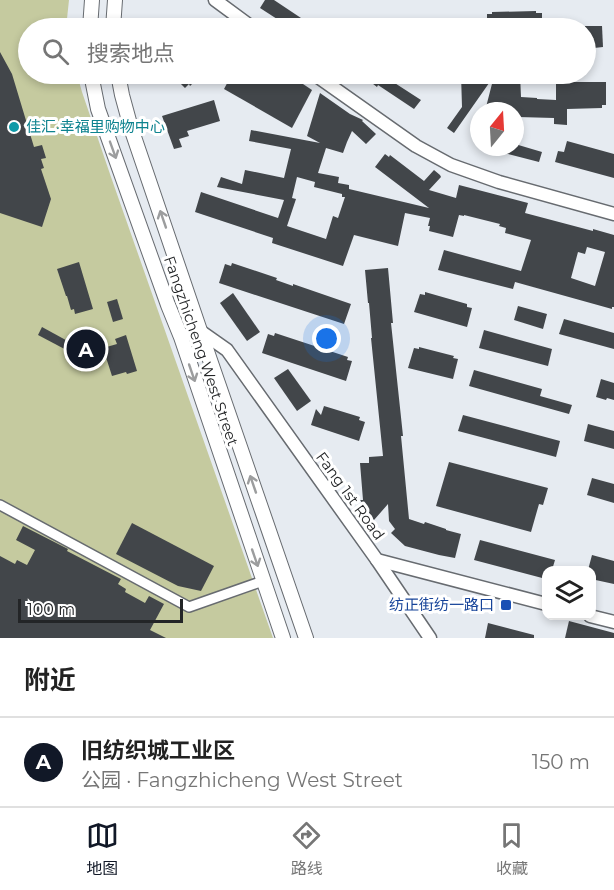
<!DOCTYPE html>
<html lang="zh">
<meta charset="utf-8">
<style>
:root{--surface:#fff;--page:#f2f2f2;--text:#222;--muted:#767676;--line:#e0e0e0;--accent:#111827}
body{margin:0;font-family:Montserrat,"Noto Sans SC",sans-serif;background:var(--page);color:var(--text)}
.controls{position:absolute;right:18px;bottom:18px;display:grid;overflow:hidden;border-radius:12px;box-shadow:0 3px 9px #0003}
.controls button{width:54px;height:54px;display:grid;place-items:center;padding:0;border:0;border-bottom:2px solid var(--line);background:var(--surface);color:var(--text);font:30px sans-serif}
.compass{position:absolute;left:470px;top:102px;width:54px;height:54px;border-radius:50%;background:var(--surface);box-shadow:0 3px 9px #0003;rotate:18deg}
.scale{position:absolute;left:18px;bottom:15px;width:165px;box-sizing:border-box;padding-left:6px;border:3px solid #232527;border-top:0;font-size:16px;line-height:21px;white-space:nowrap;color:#232527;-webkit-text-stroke:4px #fff;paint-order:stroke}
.you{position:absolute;left:327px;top:339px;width:21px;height:21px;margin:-15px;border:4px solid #fff;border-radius:50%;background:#1a73e8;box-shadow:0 0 0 9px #1a73e833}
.badge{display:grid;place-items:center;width:39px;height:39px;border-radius:50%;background:var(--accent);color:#fff;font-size:20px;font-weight:700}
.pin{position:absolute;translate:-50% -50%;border:3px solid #fff;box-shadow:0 2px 6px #0006}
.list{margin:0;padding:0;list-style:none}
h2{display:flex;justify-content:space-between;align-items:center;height:78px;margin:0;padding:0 24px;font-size:26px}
h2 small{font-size:20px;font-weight:400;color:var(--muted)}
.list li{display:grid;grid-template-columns:39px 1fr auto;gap:18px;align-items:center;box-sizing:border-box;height:90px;padding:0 24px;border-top:2px solid var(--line)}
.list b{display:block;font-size:22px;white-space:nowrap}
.list p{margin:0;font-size:20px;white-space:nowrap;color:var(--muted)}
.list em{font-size:20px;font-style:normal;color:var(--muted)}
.icon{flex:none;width:33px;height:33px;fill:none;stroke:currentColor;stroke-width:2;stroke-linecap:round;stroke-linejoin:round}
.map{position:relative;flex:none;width:614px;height:638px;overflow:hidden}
.search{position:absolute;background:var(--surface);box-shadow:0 3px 9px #0003;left:18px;right:18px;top:18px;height:66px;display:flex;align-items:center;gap:15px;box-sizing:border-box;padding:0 21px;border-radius:33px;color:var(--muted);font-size:22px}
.sheet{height:168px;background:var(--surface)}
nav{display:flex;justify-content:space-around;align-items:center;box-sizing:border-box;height:84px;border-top:2px solid var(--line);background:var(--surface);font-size:16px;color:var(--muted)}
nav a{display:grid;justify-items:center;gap:3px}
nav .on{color:var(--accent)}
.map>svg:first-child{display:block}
</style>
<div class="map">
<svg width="614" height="638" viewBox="0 0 614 638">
<rect width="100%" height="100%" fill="#e6ebf1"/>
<path fill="#c5ca9f" d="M 0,0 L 69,0 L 66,28 L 28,28 L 28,74 L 77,74 L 82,92 L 111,177 L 273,638 L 0,638 Z"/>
<g fill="#42464a" fill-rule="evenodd">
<path d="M 265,0 L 274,0 L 316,28 L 291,28 L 260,8 Z"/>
<path d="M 536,11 L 536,13 L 542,13 L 542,28 L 487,28 L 487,14 L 492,14 L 492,12 Z"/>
<path d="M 585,26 L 602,26 L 603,47 L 585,49 Z"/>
<path d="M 0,52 L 12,74 L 34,147 L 42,145 L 46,158 L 41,159 L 44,168 L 41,169 L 51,199 L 42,227 L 0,213 Z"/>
<path d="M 171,74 L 202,74 L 190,86 L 189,84 L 185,88 Z"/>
<path d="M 232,74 L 288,74 L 312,90 L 292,128 L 224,89 Z"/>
<path d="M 360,74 L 377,74 L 386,80 L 387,78 L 421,100 L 414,109 L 378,85 L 377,87 Z"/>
<path d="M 461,74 L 520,74 L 521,97 L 537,98 L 537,99 L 556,100 L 556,82 L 606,82 L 606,105 L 602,105 L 602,108 L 567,109 L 567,125 L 554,124 L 554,118 L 518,117 L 518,116 L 515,116 L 515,111 L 485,111 L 494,76 L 454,133 L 447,128 L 462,107 Z"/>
<path d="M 320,93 L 350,114 L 363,120 L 362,121 L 376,134 L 366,144 L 352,131 L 347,142 L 343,153 L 326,148 L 318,173 L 339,177 L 338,183 L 349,185 L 349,189 L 429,208 L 375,167 L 385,154 L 389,157 L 390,155 L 424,181 L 434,170 L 440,175 L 441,177 L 429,190 L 456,198 L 459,185 L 528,203 L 525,213 L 593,231 L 593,229 L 614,235 L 614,307 L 612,307 L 612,309 L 515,282 L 513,289 L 438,270 L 444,250 L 521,271 L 531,240 L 505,233 L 506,228 L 499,226 L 500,224 L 464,215 L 464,216 L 459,215 L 453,237 L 429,231 L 430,226 L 428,226 L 430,218 L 405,213 L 398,246 L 354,235 L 343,266 L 272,243 L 273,238 L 195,212 L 201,192 L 278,218 L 284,200 L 217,187 L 221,177 L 242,184 L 245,170 L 284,178 L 291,149 L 249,141 L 251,130 L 320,143 L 307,136 ZM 297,177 L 315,182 L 314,187 L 342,194 L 342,197 L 345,197 L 338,218 L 333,216 L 326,239 L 287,226 L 296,199 L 292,198 ZM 587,247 L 605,252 L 595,286 L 571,278 L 578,252 L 585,254 Z"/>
<path d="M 214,100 L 220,121 L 187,131 L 189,136 L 179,139 L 182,147 L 174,149 L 162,116 Z"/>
<path d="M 567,141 L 614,154 L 614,178 L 555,162 L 558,151 L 564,152 Z"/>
<path d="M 515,144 L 542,152 L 539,162 L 493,150 L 493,147 L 515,147 Z"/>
<path d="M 79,262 L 93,309 L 75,314 L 74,309 L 71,310 L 67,296 L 66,296 L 57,269 Z"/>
<path d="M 232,263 L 277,278 L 276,280 L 293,286 L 293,284 L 351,304 L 344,324 L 219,283 L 225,264 L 231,266 Z"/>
<path d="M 388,268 L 393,323 L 391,323 L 403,436 L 401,436 L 409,519 L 424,524 L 425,522 L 446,529 L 446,530 L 461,534 L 455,558 L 439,555 L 405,546 L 391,533 L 395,529 L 389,521 L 388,504 L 374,520 L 360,500 L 363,500 L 360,463 L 369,463 L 369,457 L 383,456 L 371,338 L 372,338 L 369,303 L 368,303 L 365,270 Z"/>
<path d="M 425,292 L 467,304 L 467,307 L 472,308 L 467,327 L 414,312 L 420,294 L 425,295 Z"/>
<path d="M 233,293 L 260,332 L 247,341 L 220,303 Z"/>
<path d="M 117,299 L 123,319 L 113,322 L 107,302 Z"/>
<path d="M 518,306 L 547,314 L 543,329 L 514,320 Z"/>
<path d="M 564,319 L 614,333 L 614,349 L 559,334 Z"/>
<path d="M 42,327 L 95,356 L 91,363 L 38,335 Z"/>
<path d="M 484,330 L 552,349 L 548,366 L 479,348 Z"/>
<path d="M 275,333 L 348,357 L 347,360 L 352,361 L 346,381 L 262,353 L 268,334 L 274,336 Z"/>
<path d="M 126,335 L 137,371 L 127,374 L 126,372 L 112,376 L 103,348 L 117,344 L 115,339 Z"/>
<path d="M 419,347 L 454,356 L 453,358 L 458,359 L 453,379 L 408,368 L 414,348 L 419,349 Z"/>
<path d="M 288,369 L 311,401 L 297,411 L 274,378 Z"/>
<path d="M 474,370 L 542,389 L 540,396 L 572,405 L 569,414 L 469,386 Z"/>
<path d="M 601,379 L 614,383 L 614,400 L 607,398 L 606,400 L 596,397 Z"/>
<path d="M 324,406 L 360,417 L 359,420 L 365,422 L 359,441 L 311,425 L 316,409 L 321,415 Z"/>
<path d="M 463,415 L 560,441 L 556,457 L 458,431 Z"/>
<path d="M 588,424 L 614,431 L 614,449 L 584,441 Z"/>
<path d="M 449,462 L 548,488 L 543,505 L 539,504 L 531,532 L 436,506 Z"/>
<path d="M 592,478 L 614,484 L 614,503 L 587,495 Z"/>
<path d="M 132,523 L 214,566 L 201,591 L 178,586 L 116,554 Z"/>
<path d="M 23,526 L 68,549 L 67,551 L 121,579 L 118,584 L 126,589 L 125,592 L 145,603 L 149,596 L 164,604 L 150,630 L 166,638 L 0,638 L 0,556 L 15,564 L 17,560 L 27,565 L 35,550 L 16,540 Z"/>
<path d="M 480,540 L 555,560 L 552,570 L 546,570 L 546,579 L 474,560 Z"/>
<path d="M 592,555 L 614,561 L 614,584 L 591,579 L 591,570 L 588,570 Z"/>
<path d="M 569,621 L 614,633 L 614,638 L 565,638 Z"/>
<path d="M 488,623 L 534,635 L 534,638 L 485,638 Z"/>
</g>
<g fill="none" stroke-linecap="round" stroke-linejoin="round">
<defs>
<path id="minor" d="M 0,505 L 189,607 L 263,581"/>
<g id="tertiary">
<path d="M 215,0 L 253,28"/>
<path d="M 314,74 L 416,146 L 451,165 L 499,182 L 614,214"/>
<path d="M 181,337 L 200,331 L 227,350 L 377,560 L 546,604"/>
<path d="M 377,560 L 430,638"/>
<path d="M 590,616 L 614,622"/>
</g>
<g id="secondary">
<path d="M 90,28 L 92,0"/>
<path d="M 113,28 L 115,0"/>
<path d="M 91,74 L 98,109 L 168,305 L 181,337 L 283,638"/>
<path d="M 118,74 L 122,95 L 131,128 L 210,360 L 306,638"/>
</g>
</defs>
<use href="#minor" stroke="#676b70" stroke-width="12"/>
<use href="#tertiary" stroke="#676b70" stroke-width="15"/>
<use href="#secondary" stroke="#676b70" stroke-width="16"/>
<use href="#minor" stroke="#fff" stroke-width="9"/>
<use href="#tertiary" stroke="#fff" stroke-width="12"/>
<use href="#secondary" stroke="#fff" stroke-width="14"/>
</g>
<defs><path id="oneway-shaft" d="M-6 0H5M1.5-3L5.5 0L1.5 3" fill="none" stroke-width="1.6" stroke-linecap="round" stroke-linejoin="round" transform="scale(1.5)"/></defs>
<g stroke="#9c9d9e">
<use href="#oneway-shaft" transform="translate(113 150) rotate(70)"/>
<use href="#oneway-shaft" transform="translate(163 219) rotate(-109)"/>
<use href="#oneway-shaft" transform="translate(192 373) rotate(71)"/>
<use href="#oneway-shaft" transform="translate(253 484) rotate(-109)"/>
<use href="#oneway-shaft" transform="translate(255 558) rotate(71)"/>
</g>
<circle fill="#0f9aa8" stroke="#fff" stroke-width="2" cx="14" cy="127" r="6"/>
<rect fill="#1a4fb4" stroke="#fff" stroke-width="2" x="500" y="599" width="12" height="12" rx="3"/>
<g text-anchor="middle" stroke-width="6" stroke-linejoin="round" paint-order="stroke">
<g font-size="15" fill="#0d838f" stroke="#fff" text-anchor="start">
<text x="26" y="132">佳汇·幸福里购物中心</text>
</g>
<g font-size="15" fill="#232527" stroke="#fff">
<text transform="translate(201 351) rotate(71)" y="5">Fangzhicheng West Street</text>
<text transform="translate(350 496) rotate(54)" y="5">Fang 1st Road</text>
</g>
<g font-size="15" fill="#164399" stroke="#fff" text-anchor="end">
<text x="494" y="610">纺正街纺一路口</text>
</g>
</g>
</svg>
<div class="controls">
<button><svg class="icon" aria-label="layers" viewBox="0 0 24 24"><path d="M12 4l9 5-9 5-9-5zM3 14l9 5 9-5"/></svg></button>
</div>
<svg class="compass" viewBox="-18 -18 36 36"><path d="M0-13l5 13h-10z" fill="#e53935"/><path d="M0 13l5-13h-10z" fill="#767676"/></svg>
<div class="scale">100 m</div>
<div class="you"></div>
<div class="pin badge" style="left:86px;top:349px">A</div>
<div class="search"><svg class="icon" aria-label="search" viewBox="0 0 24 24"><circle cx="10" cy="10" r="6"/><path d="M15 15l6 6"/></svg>搜索地点</div>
</div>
<section class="sheet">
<h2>附近<small></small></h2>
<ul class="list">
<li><span class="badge">A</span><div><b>旧纺织城工业区</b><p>公园 · Fangzhicheng West Street</p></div><em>150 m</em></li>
</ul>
</section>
<nav>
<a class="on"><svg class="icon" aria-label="map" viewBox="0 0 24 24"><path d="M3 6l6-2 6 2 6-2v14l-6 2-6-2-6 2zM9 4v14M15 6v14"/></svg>地图</a>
<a><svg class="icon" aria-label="directions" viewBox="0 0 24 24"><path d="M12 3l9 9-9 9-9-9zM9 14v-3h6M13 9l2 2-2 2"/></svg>路线</a>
<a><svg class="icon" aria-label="saved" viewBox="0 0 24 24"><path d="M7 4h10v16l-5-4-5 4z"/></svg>收藏</a>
</nav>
